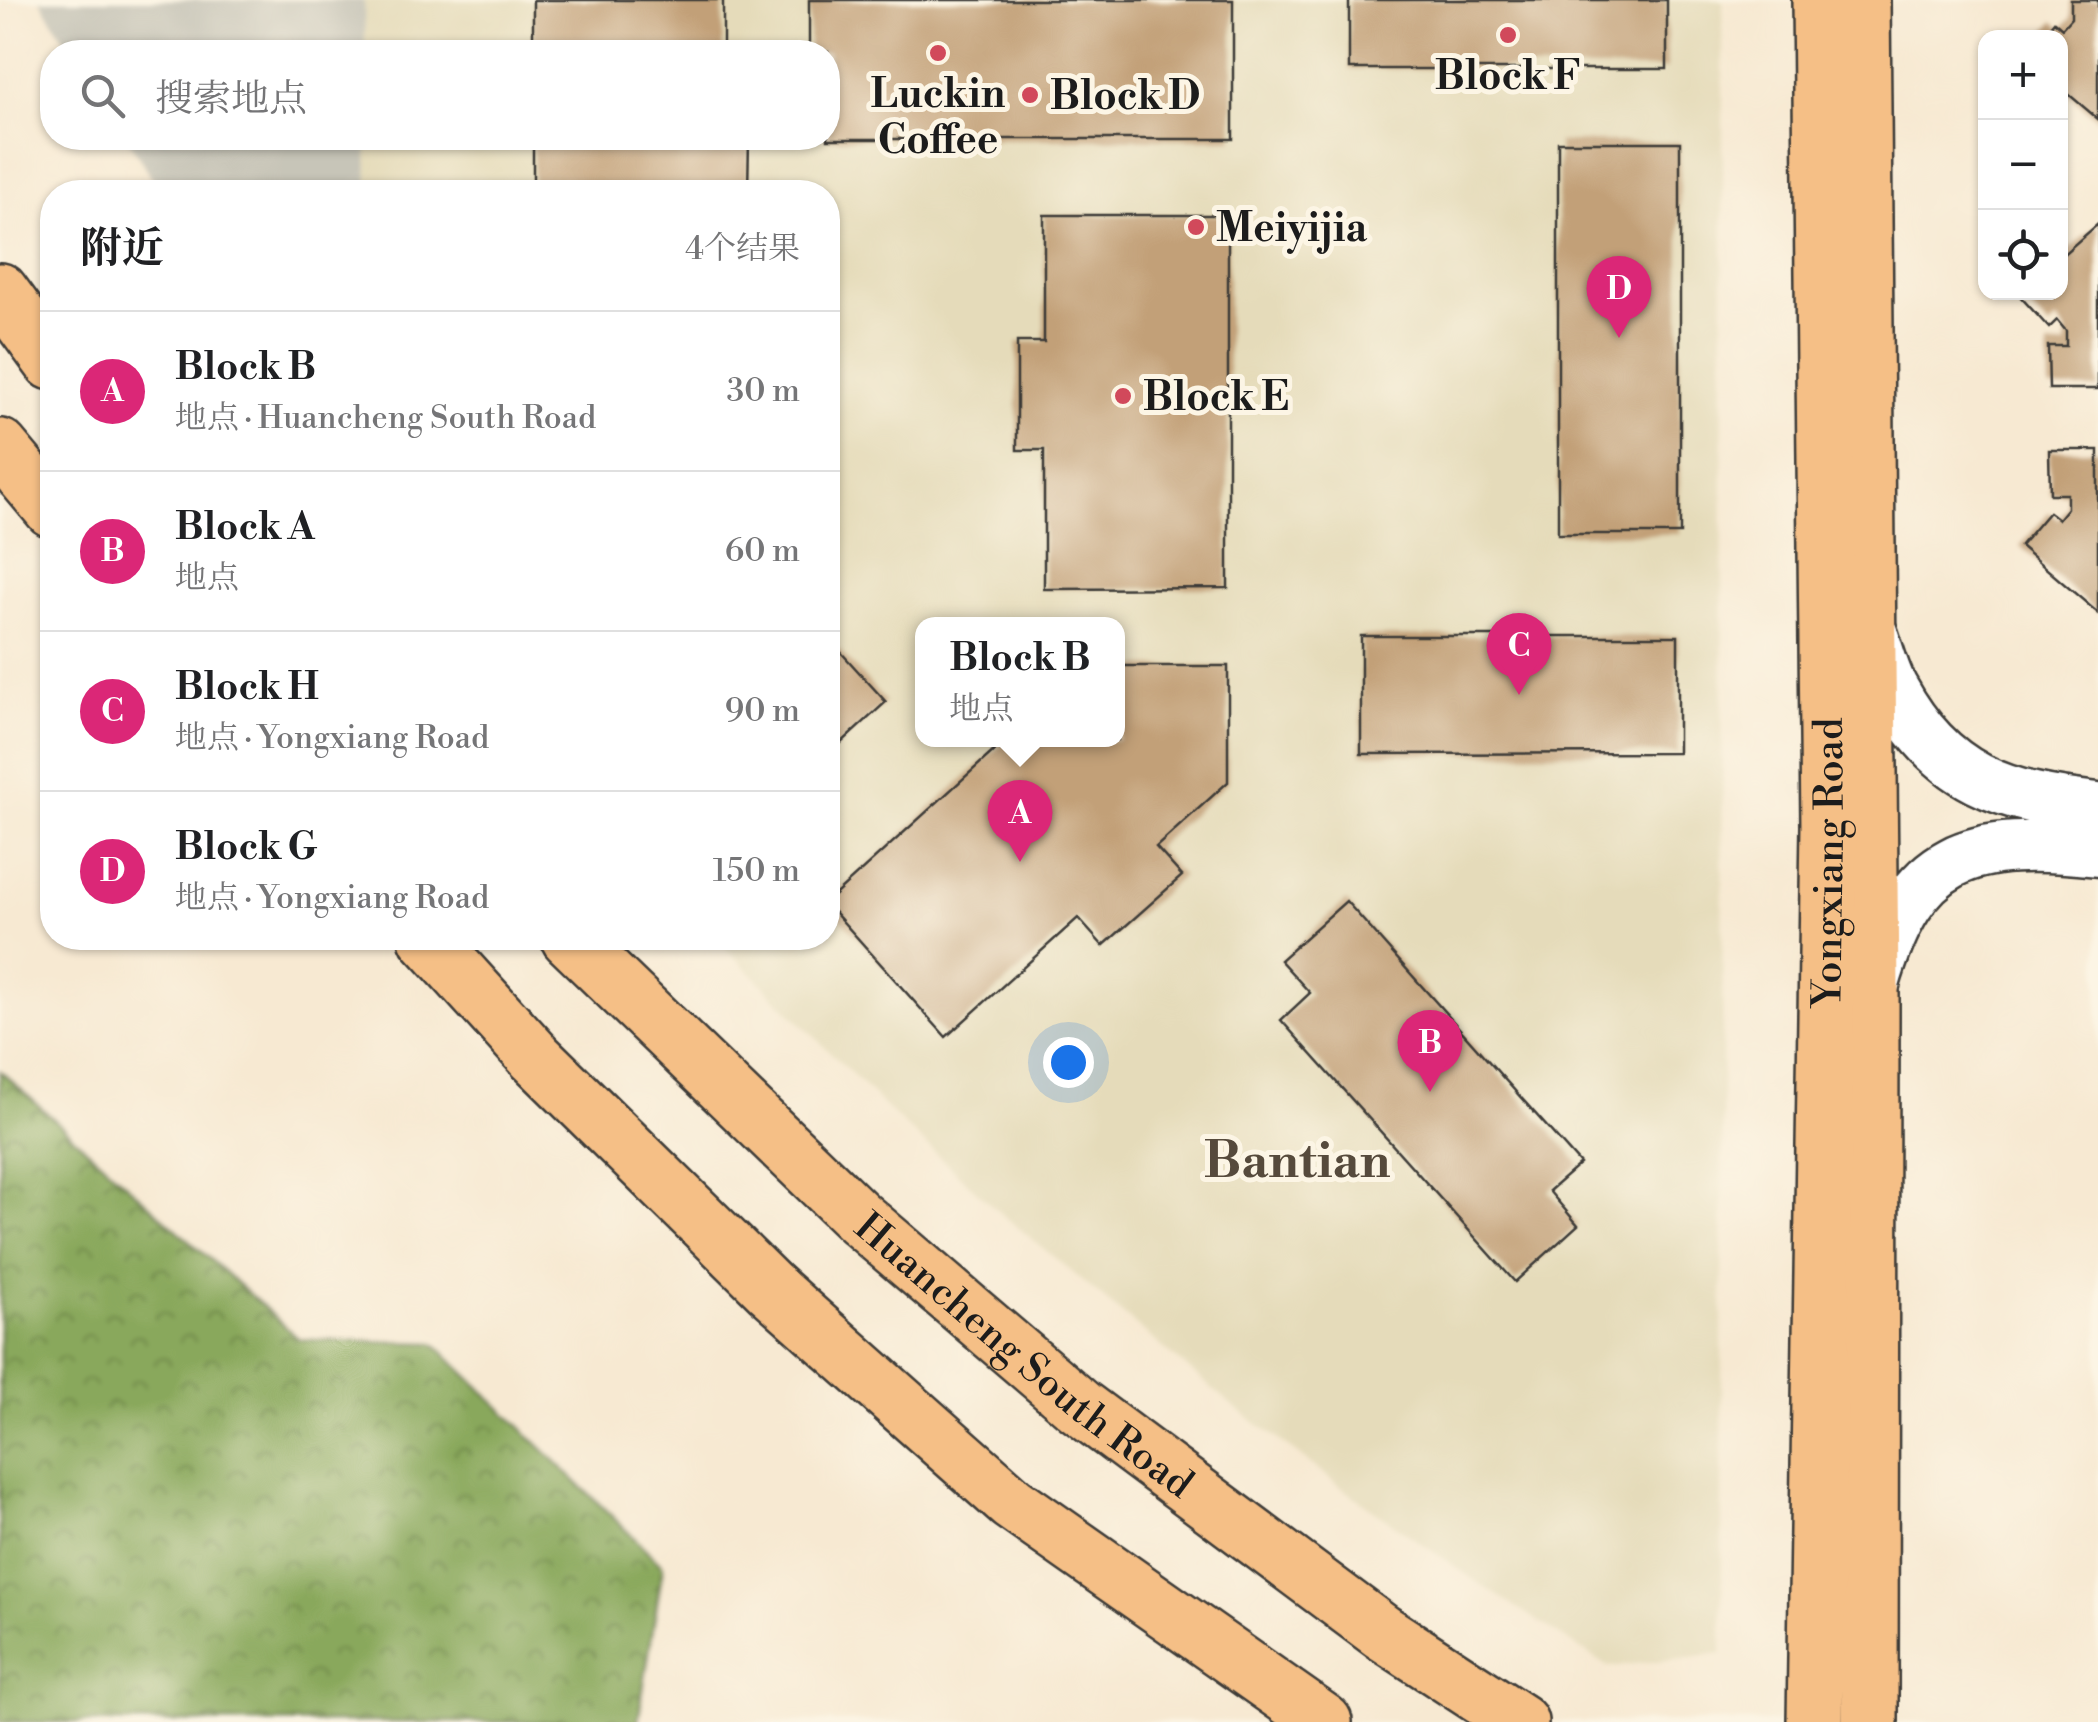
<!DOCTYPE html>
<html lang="zh">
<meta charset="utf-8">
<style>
:root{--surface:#fff;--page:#f6f6f6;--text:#202124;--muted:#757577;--line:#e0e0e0;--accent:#db2777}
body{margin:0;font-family:"Libre Bodoni","Noto Serif SC",serif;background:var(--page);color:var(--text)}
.controls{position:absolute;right:30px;top:30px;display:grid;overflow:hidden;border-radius:20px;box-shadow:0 2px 8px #0004}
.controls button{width:90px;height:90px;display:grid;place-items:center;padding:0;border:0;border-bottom:2px solid var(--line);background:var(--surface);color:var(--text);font:50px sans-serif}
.you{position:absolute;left:1068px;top:1062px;width:35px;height:35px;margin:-25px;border:8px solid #fff;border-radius:50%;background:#1a73e8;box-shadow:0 0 0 15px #1a73e833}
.badge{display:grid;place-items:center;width:65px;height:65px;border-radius:50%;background:var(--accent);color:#fff;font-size:32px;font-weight:700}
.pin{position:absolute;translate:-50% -82px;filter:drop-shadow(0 2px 5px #0008)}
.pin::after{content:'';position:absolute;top:52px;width:35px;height:30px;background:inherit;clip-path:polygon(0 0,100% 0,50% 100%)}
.popup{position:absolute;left:915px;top:617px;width:210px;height:130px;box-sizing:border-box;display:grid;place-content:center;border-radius:20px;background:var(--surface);filter:drop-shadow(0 2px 8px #0005);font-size:32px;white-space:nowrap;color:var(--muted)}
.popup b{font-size:38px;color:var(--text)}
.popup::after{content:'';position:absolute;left:50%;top:100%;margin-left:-20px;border:20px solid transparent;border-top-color:var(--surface)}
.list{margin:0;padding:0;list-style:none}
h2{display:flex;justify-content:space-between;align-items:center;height:130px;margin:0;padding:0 40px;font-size:42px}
h2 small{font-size:32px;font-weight:400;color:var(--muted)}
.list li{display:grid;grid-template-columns:65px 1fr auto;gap:30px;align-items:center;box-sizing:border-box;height:160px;padding:0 40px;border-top:2px solid var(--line)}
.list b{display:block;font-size:38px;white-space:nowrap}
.list p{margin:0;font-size:32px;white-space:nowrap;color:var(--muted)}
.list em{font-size:32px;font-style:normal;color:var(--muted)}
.icon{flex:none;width:55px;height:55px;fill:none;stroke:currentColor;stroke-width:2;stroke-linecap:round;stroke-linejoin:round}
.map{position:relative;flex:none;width:2098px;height:1722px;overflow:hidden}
.search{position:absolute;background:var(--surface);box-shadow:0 2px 8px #0004;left:40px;top:40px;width:800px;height:110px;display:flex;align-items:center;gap:25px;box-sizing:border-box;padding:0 35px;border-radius:40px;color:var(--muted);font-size:38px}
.panel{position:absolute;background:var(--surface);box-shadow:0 2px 8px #0004;left:40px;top:180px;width:800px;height:770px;border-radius:40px}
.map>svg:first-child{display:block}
</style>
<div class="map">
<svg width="2098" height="1722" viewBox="0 0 2098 1722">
<defs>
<pattern id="forest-crowns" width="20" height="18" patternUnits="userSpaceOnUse" patternTransform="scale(2.5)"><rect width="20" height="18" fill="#89a85c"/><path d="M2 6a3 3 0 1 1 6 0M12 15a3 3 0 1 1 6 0" fill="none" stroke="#6f884b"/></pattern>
</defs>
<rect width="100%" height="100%" fill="#fcf5e5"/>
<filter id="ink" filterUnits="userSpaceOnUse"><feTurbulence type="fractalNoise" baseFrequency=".01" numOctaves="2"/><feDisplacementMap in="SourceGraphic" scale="20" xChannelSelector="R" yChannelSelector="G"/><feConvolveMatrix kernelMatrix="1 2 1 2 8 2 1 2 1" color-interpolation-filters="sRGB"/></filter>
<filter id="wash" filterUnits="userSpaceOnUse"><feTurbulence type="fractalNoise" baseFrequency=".0048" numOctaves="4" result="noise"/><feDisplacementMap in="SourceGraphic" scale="40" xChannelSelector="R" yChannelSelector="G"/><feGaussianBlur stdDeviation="2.25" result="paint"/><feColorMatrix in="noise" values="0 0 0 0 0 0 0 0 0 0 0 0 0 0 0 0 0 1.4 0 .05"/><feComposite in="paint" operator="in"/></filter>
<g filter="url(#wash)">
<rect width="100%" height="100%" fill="#f7e9d2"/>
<path fill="#e5dbba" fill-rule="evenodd" d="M 364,0 L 1723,0 L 1722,1653 L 1609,1667 L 1480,1584 L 1355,1497 L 1232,1405 L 997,1210 L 884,1106 L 716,938 L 828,938 L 828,192 L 368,192 L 367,138 L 828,138 L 828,52 L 365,52 ZM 922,624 L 1118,624 L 1118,740 L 922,740 Z"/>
<g fill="#c7c5b8">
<path d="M 40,0 L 364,0 L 365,52 L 73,52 Z"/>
<path d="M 127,138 L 367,138 L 368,192 L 161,192 Z"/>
</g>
<path fill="url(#forest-crowns)" stroke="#52623c" stroke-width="2.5" d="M 0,1071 L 299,1339 L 434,1343 L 663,1566 L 638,1722 L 0,1722 Z"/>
<g id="blocks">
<g fill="#c2a078">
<rect x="533" y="0" width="190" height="52"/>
<path d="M 809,0 L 1233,0 L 1233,139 L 828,139 L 828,52 L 809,52 Z"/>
<rect x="1349" y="0" width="318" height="69"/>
<path d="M 2071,0 L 2098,0 L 2098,119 L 2060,87 L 2060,38 L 2040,38 L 2054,21 L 2062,28 L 2071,18 Z"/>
<path d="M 533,138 L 749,138 L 748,192 L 533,192 Z"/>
<rect x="1558" y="142" width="122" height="392"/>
<path d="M 1044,215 L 1228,215 L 1228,588 L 1044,589 L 1044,450 L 1017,450 L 1017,342 L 1044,342 Z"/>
<path d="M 2098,224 L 2098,389 L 2049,389 L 2048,346 L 2066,346 L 2066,331 L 2057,320 L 2049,328 L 2018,294 L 2060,292 L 2060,257 Z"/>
<path d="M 2049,450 L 2098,450 L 2098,613 L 2020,546 L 2049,512 L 2058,519 L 2067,508 L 2067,494 L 2050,494 Z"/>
<path d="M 1361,636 L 1678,636 L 1678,753 L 1361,754 Z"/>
<path d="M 828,638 L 886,702 L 828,755 Z"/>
<path d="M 1118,666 L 1228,666 L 1228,782 L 1156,847 L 1182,876 L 1103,946 L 1078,918 L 946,1037 L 828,905 L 828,901 L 1006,740 L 1118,740 Z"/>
<path d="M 1346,901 L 1580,1164 L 1549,1191 L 1578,1225 L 1515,1282 L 1281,1020 L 1310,993 L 1280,960 Z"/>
</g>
</g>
</g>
<g filter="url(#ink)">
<use href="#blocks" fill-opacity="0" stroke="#3d3b37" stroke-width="2.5"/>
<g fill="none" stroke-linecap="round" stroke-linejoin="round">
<defs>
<g id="minor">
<path d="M 1872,633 C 1879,652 1884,674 1894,691 C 1942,779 2004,798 2098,808"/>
<path d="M 1874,984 C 1912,852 1969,837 2098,851"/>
</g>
<g id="major">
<path d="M 1862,0 L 1871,993 L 1870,1722"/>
<path d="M 0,291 L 52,362"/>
<path d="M 0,447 L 52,509"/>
<path d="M 427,938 L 535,1057 L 770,1288 L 1012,1503 L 1324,1722"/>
<path id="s1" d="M 569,938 L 859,1218 L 1080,1407 L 1382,1632 L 1520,1722"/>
<path id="s2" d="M 1815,1722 L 1829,826 L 1820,0"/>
</g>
</defs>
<use href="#minor" stroke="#3d3b37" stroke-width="55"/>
<use href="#major" stroke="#3d3b37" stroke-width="60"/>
<use href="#minor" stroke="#fff" stroke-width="50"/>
<use href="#major" stroke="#f5bf86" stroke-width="55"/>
</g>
</g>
<g fill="#d1495b" stroke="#fcf5e5" stroke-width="4">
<circle cx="1508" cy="35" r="10"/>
<circle cx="938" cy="53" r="10"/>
<circle cx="1030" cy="95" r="10"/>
<circle cx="1196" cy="227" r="10"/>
<circle cx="1123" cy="396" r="10"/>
</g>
<g text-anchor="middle" stroke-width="10" stroke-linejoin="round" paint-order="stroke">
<g font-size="40" font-weight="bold" fill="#1c1c1c" stroke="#fcf5e5" text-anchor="start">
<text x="1508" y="89" text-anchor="middle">Block F</text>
<text x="938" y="107" text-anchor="middle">Luckin<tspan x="938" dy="46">Coffee</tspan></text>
<text x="1050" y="109">Block D</text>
<text x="1216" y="241">Meiyijia</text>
<text x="1143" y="410">Block E</text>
</g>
<g font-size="40" fill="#1c1c1c" stroke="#fcf5e5">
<text dy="14" stroke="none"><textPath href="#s2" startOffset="860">Yongxiang Road</textPath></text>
<text dy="14" stroke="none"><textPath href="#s1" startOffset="618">Huancheng South Road</textPath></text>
</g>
<g font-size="50" font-weight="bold" fill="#564a3c" stroke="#fcf5e5">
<text x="1297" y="1177">Bantian</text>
</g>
</g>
</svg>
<div class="controls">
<button>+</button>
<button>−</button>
<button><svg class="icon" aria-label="locate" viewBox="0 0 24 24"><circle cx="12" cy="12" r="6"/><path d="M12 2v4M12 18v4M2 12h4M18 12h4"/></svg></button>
</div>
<div class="you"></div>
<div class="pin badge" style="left:1020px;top:862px">A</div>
<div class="popup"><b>Block B</b>地点</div>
<div class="pin badge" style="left:1430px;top:1092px">B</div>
<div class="pin badge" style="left:1519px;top:695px">C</div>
<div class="pin badge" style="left:1619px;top:338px">D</div>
<div class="search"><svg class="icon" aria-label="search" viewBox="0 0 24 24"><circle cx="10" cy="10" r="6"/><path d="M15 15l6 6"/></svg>搜索地点</div>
<section class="panel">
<h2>附近<small>4个结果</small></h2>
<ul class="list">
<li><span class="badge">A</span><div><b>Block B</b><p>地点 · Huancheng South Road</p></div><em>30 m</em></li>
<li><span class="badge">B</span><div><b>Block A</b><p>地点</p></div><em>60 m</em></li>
<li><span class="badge">C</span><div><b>Block H</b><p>地点 · Yongxiang Road</p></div><em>90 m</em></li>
<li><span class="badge">D</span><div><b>Block G</b><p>地点 · Yongxiang Road</p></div><em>150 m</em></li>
</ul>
</section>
</div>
